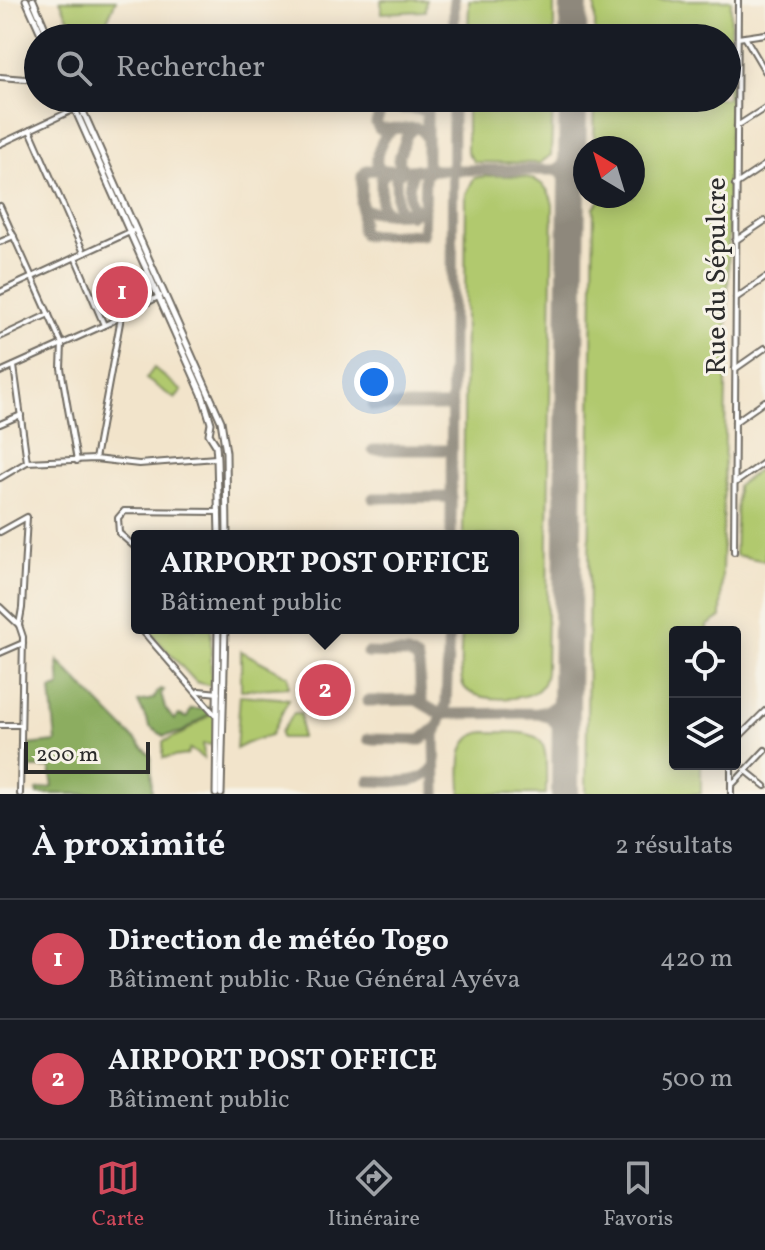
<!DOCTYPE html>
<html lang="fr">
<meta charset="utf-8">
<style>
:root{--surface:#171b24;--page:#242831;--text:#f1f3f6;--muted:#9ea1a6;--line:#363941;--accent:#d1495b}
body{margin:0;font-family:Vollkorn,serif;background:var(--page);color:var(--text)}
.controls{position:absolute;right:24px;bottom:24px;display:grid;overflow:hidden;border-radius:8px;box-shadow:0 4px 20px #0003}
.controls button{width:72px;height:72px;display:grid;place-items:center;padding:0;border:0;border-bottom:2px solid var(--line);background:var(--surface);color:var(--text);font:40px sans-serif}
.compass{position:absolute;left:573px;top:136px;width:72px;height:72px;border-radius:50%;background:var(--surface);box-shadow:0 4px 20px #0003;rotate:322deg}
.scale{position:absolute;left:24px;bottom:20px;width:126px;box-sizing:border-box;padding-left:8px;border:4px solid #2b2b2b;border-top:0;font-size:22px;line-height:28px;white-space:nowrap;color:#2b2b2b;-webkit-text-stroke:6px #f7f3e8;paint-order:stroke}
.you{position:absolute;left:374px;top:382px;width:28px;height:28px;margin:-20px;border:6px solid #fff;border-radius:50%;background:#1a73e8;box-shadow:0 0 0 12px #1a73e833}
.badge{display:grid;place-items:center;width:52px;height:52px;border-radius:50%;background:var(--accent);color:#fff;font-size:26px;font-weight:700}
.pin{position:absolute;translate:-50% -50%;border:4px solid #fff;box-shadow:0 2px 8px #0006}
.popup{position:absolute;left:131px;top:530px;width:388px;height:104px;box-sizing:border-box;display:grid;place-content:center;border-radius:8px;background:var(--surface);filter:drop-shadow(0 2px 6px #0005);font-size:26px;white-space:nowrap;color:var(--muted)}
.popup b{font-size:30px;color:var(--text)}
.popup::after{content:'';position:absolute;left:50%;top:100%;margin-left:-16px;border:16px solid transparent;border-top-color:var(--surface)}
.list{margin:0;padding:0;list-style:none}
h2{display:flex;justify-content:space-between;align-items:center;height:104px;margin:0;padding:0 32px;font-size:34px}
h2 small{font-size:26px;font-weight:400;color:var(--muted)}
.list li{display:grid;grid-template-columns:52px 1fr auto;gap:24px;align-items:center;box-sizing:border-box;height:120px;padding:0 32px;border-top:2px solid var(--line)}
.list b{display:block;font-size:30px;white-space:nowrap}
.list p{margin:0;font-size:26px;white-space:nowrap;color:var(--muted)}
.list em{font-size:26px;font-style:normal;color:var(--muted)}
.icon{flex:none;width:44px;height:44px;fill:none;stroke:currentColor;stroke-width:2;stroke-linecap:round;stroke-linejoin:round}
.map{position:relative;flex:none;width:765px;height:794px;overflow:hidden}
.search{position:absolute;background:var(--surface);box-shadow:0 4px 20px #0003;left:24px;right:24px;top:24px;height:88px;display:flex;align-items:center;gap:20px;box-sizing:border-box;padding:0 28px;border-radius:44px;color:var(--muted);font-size:30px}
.sheet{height:344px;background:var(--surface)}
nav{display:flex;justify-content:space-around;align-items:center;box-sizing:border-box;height:112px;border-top:2px solid var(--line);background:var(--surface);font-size:22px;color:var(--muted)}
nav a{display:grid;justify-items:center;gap:4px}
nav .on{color:var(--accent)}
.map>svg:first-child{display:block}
</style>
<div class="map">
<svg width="765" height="794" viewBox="0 0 765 794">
<rect width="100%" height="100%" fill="#f7f3e8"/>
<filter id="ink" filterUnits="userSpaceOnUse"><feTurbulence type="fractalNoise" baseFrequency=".0125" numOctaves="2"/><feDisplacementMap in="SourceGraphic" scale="16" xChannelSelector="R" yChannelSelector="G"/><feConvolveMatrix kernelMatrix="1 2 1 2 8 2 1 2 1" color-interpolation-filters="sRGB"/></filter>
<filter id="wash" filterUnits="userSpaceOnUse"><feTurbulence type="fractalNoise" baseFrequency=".006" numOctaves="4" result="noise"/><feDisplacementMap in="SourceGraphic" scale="32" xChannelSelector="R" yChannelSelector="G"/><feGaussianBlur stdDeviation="1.8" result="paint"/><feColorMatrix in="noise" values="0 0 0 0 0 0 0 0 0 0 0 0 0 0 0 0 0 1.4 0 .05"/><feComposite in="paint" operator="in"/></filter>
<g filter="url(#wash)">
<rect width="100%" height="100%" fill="#f2e4cb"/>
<g fill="#b1c96e" stroke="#6e7a4c" stroke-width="2">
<path d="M 60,0 L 116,0 L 99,38 L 77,38 Z"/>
<path d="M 381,0 L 426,0 L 425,11 L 382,13 Z"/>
<path d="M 469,0 L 554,0 L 554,38 L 468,38 Z"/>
<path d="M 595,0 L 731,0 L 728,295 L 721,617 L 707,626 L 707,632 L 675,632 L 675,764 L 701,764 L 701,794 L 586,794 L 594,207 L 604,196 L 633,196 L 633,148 L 594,148 L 595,98 L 727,98 L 727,38 L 595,38 Z"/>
<path d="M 467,98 L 553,98 L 551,155 L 540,163 L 474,162 L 467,152 Z"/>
<path d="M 487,176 C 515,176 547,171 553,205 L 546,672 C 545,679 544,684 539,689 C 526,702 471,703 463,685 C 458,673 462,642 462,628 L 513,628 L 513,536 L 463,536 L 466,194 L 474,178 Z"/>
<path d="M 154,368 L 182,391 L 175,399 L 146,379 Z"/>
<path d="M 765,465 L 765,561 L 735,555 L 737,486 Z"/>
<path d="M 146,628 L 211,628 L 211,686 L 196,682 Z"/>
<path d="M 241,651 L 288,676 L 289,687 L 241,690 Z"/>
<path d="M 240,695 L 289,699 L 271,735 L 252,741 L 236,749 Z"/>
<path d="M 213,713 L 217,717 L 215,745 L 203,744 L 204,759 L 190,749 L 187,755 L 163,758 L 163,742 L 183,733 Z"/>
<path d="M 294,713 L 301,713 L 301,738 L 281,738 L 280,733 Z"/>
<path d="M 485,732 C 548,732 547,732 546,794 L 461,794 C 461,770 454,736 485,732 Z"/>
</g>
<g fill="#8cad61" stroke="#5c6c46" stroke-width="2">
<path d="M 58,661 L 151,756 L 152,794 L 38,794 L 37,790 L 53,787 L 50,768 L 29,768 L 28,745 L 56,742 L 51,689 L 60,687 Z"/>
<path d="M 160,689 L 164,690 L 161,694 L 165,708 L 174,720 L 179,715 L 187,718 L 191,709 L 206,709 L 208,706 L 212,712 L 182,732 L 164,736 L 150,727 L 138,702 L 153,699 Z"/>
</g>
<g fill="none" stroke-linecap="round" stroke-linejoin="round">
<g stroke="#8e887b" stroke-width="11">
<path d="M 454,38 L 454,0"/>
<path d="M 426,137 L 422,130 L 416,128 L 379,129 L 376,123 L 381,110 L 388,107 L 427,110 L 427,162 L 429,168 L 436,170 L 429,171 L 425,177 L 423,234 L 364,235 L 361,229 L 362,176 L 367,170 C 390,171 413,169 436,170 L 555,170"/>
<path d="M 572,155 L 569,162 L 555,170 L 568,177 L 573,189"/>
<path d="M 384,171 L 378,167 C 374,156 382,136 392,130"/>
<path d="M 361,203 L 365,210 C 380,213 413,217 424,206"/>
<path d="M 387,212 L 381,204 L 381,179 L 388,171"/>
<path d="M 403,212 L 397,206 L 396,176 L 404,170 L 398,160 L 407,135 L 413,128"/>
<path d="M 411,215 L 415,212 C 407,202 407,179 416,169"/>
<path d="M 373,406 L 452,406"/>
<path d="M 373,450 L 452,450"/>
<path d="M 373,498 L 452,497"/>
<path d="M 451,536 L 453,98"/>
<path d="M 367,653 L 408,654 L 417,659 C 423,673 417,689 423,703"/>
<path d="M 367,701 L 416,700 L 440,714 L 538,713 C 555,710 563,700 566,683"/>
<path d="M 539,713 C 555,718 562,729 566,745"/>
<path d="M 368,739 L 421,740 L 438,726"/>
<path d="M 369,781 C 392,781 422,787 435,766"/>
<path d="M 436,794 L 435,736 L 446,704 L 449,628"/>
</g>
<g stroke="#8e887b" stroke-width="28">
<path d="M 573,38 L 574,0"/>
<path d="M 565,794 L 573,98"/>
</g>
</g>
</g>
<g filter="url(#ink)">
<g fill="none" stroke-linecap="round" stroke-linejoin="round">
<defs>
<g id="minor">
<path d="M 745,37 L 765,71"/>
<path d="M 738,38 L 765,34"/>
<path d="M 0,77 L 38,80"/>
<path d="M 737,126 L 765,108"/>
<path d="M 30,130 L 84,253"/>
<path d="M 0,144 L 75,109"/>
<path d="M 735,185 L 765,165"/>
<path d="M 0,206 L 62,344 L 61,368 L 77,461"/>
<path d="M 735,241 L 765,221"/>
<path d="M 0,242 L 14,236"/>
<path d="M 75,257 L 104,325"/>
<path d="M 0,292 L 132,231"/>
<path d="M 736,298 L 765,278"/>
<path d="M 0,337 L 49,314"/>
<path d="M 14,366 L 27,462"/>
<path d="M 735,369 L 765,348"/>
<path d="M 0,372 L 109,323 L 160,296"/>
<path d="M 735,422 L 765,401"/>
<path d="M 0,424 L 21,415"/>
<path d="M 95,459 L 121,317"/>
<path d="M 0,478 L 27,462 L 95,459 L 139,464 L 216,458"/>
<path d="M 735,483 L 765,462"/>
<path d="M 0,532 L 27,517 L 22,608 L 19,625"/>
<path d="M 137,549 L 119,533 L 118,518 L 124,511 L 219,512"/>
<path d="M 734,552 L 738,0"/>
<path d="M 0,607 L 19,625 L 23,637 L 20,794"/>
<path d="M 140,628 L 217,717"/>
<path d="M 0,653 L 23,643"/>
<path d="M 199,691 L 218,693"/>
<path d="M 0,725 L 20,725"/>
<path d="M 735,741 L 765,711"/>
<path d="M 731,764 L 731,794"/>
<path d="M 745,770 L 765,786"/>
<path d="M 732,785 L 765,750"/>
</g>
<g id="secondary">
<path d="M 26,0 L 43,38"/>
<path d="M 33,0 L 49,38"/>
<path d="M 70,98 L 202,394 L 211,423 L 209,434 L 216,445 L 217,458 L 219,536"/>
<path d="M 77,98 L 221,421 L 226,452 L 227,536"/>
<path d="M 216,794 L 218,628"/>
<path d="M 221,794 L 225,628"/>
</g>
</defs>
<use href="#minor" stroke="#716c63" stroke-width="8"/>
<use href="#secondary" stroke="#716c63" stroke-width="9"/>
<use href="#minor" stroke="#fff" stroke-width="4"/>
<use href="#secondary" stroke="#fff" stroke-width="5"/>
</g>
</g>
<g text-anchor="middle" stroke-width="6" stroke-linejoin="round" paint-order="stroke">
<g font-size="28" fill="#2b2b2b" stroke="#f7f3e8">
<text transform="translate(715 276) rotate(-90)" y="10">Rue du Sépulcre</text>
</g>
</g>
</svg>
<div class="controls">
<button><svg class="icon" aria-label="locate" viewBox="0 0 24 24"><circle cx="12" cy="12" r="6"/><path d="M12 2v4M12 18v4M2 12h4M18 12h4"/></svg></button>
<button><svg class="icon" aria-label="layers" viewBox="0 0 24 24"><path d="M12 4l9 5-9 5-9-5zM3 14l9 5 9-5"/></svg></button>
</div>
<svg class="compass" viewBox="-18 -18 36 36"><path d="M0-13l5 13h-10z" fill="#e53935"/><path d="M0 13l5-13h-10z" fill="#9ea1a6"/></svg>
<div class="scale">200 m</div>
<div class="you"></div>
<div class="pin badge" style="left:122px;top:292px">1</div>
<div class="pin badge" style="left:325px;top:690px">2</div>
<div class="popup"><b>AIRPORT POST OFFICE</b>Bâtiment public</div>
<div class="search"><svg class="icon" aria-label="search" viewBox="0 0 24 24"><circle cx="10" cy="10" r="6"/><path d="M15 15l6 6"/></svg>Rechercher</div>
</div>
<section class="sheet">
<h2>À proximité<small>2 résultats</small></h2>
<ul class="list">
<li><span class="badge">1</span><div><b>Direction de météo Togo</b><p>Bâtiment public · Rue Général Ayéva</p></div><em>420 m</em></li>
<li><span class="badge">2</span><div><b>AIRPORT POST OFFICE</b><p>Bâtiment public</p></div><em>500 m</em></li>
</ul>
</section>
<nav>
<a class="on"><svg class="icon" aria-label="map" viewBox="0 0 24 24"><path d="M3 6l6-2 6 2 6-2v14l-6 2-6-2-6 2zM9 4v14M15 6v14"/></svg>Carte</a>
<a><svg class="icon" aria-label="directions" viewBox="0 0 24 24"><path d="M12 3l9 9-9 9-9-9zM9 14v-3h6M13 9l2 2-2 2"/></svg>Itinéraire</a>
<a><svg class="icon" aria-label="saved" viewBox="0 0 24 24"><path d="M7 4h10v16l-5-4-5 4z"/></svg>Favoris</a>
</nav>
